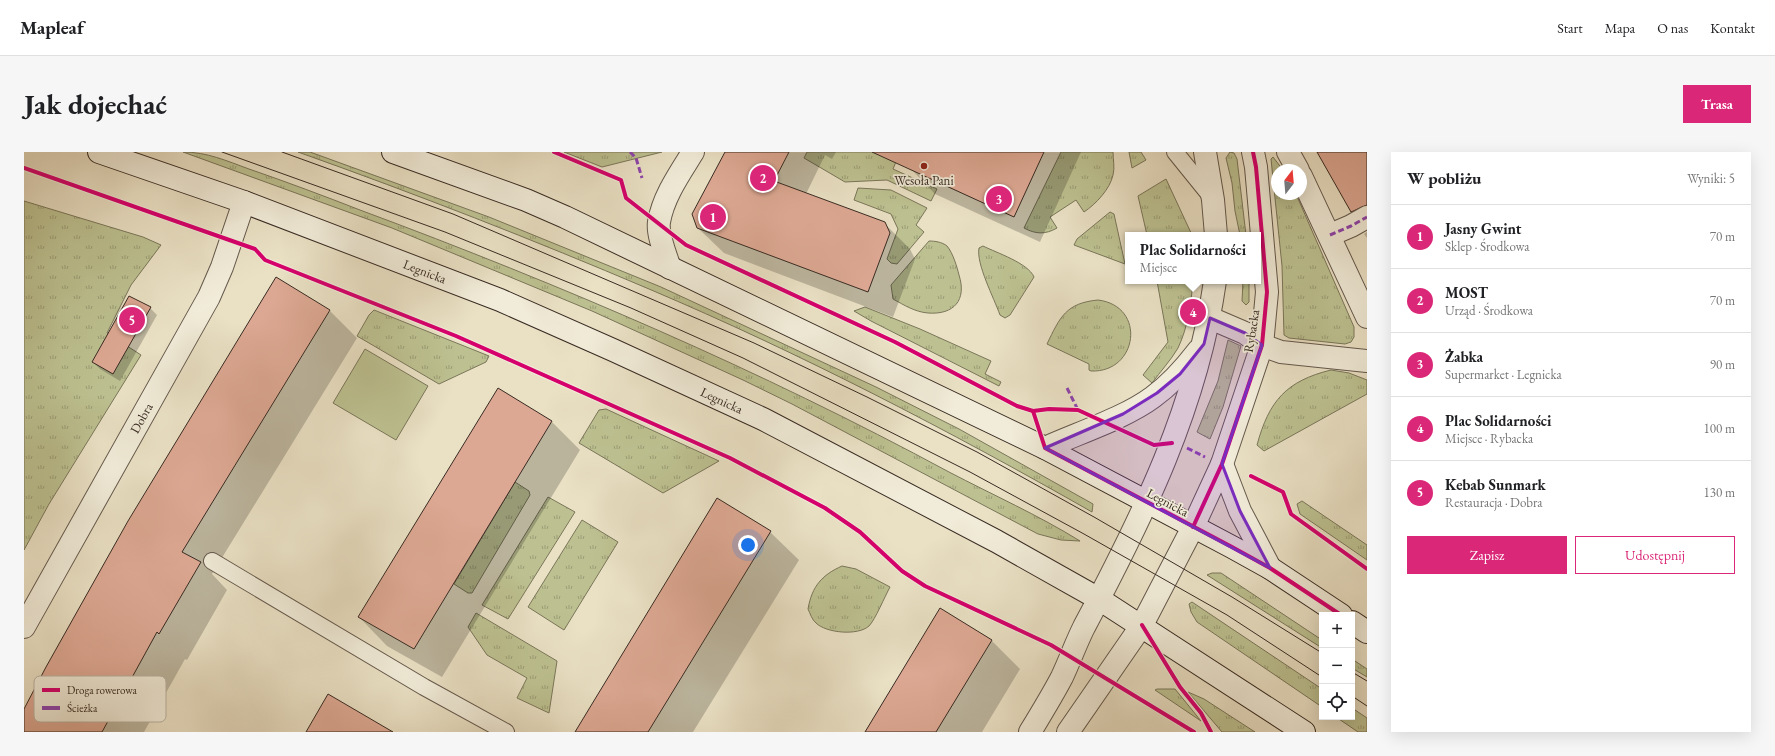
<!DOCTYPE html>
<html lang="pl">
<meta charset="utf-8">
<style>
:root{--surface:#fff;--page:#f6f6f6;--text:#202124;--muted:#757577;--line:#e0e0e0;--accent:#db2777}
body{margin:0;font-family:"EB Garamond",serif;background:var(--page);color:var(--text)}
.controls{position:absolute;right:12px;bottom:12px;display:grid;overflow:hidden;border-radius:0px;box-shadow:0 4px 16px #0002}
.controls button{width:36px;height:36px;display:grid;place-items:center;padding:0;border:0;border-bottom:1px solid var(--line);background:var(--surface);color:var(--text);font:20px sans-serif}
.compass{position:absolute;left:1247px;top:12px;width:36px;height:36px;border-radius:50%;background:var(--surface);box-shadow:0 4px 16px #0002;rotate:16deg}
.you{position:absolute;left:724px;top:393px;width:14px;height:14px;margin:-10px;border:3px solid #fff;border-radius:50%;background:#1a73e8;box-shadow:0 0 0 6px #1a73e833}
.badge{display:grid;place-items:center;width:26px;height:26px;border-radius:50%;background:var(--accent);color:#fff;font-size:13px;font-weight:700}
.pin{position:absolute;translate:-50% -50%;border:2px solid #fff;box-shadow:0 1px 4px #0006}
.popup{position:absolute;left:1101px;top:80px;width:136px;height:52px;box-sizing:border-box;display:grid;place-content:center;border-radius:0px;background:var(--surface);filter:drop-shadow(0 1px 3px #0005);font-size:13px;white-space:nowrap;color:var(--muted)}
.popup b{font-size:15px;color:var(--text)}
.popup::after{content:'';position:absolute;left:50%;top:100%;margin-left:-8px;border:8px solid transparent;border-top-color:var(--surface)}
.list{margin:0;padding:0;list-style:none}
h2{display:flex;justify-content:space-between;align-items:center;height:52px;margin:0;padding:0 16px;font-size:17px}
h2 small{font-size:13px;font-weight:400;color:var(--muted)}
.list li{display:grid;grid-template-columns:26px 1fr auto;gap:12px;align-items:center;box-sizing:border-box;height:64px;padding:0 16px;border-top:1px solid var(--line)}
.list b{display:block;font-size:15px;white-space:nowrap}
.list p{margin:0;font-size:13px;white-space:nowrap;color:var(--muted)}
.list em{font-size:13px;font-style:normal;color:var(--muted)}
.actions{display:flex;gap:8px;padding:12px 16px}
.actions a{flex:1;padding:9px 0;border:1px solid var(--accent);border-radius:0px;text-align:center;font-size:14px;color:var(--accent)}
.actions .main{background:var(--accent);color:#fff}
.icon{flex:none;width:22px;height:22px;fill:none;stroke:currentColor;stroke-width:2;stroke-linecap:round;stroke-linejoin:round}
.map{position:relative;flex:none;width:1343px;height:580px;overflow:hidden;border-radius:0px}
header{display:flex;align-items:center;gap:24px;box-sizing:border-box;height:56px;padding:0 20px;background:var(--surface);border-bottom:1px solid var(--line)}
header strong{font-size:19px}
nav{display:flex;gap:22px;margin-inline-start:auto;font-size:14px}
.intro{display:flex;align-items:center;justify-content:space-between;box-sizing:border-box;height:96px;padding:0 24px}
h1{margin:0;font-size:28px}
.button{padding:10px 18px;border-radius:0px;background:var(--accent);color:#fff;font-size:14px;font-weight:700}
main{display:flex;gap:24px;padding:0 24px}
aside{flex:1;background:var(--surface);border-radius:0px;box-shadow:0 4px 16px #0002}
.map>svg:first-child{display:block}
</style>
<header>
<strong>Mapleaf</strong>
<nav><a>Start</a><a>Mapa</a><a>O nas</a><a>Kontakt</a></nav>
</header>
<div class="intro"><h1>Jak dojechać</h1><a class="button">Trasa</a></div>
<main>
<div class="map">
<svg width="1343" height="580" viewBox="0 0 1343 580">
<defs>
<pattern id="grass-tufts" width="24" height="20" patternUnits="userSpaceOnUse"><rect width="24" height="20" fill="#bdc191"/><path d="M3 7l-1-3M5 7V3M7 7l1-3M15 17l-1-3M17 17v-4M19 17l1-3" fill="none" stroke="#9b9d76"/></pattern>
</defs>
<rect width="100%" height="100%" fill="#eae1c5"/>
<filter id="stains"><feTurbulence type="fractalNoise" baseFrequency=".005" numOctaves="4"/><feColorMatrix values="0 0 0 0 .2 0 0 0 0 .09 0 0 0 0 .02 0 0 0 .5 -.17"/></filter>
<radialGradient id="worn" r=".72"><stop offset=".6" stop-color="#630" stop-opacity="0"/><stop offset="1" stop-color="#630" stop-opacity=".3"/></radialGradient>
<g fill="url(#grass-tufts)" stroke="#7a765a">
<path d="M 159,0 C 183,0 203,9 225,17 C 263,30 300,44 336,58 C 538,133 736,218 925,320 C 969,343 1014,363 1056,389 L 1037,388 L 1014,382 L 768,252 L 719,228 L 568,159 L 368,76 Z"/>
<path d="M 274,0 L 286,0 L 465,65 L 637,135 L 852,235 L 935,277 L 1069,352 L 1068,360 C 926,279 776,201 625,137 C 510,88 392,42 274,0 Z"/>
<path d="M 540,0 L 638,0 L 578,15 Z"/>
<path d="M 783,0 L 876,0 L 869,17 L 913,37 L 907,49 L 863,28 L 821,30 L 780,6 Z"/>
<path d="M 1037,0 L 1089,0 C 1089,7 1091,16 1089,23 C 1086,37 1072,52 1060,60 L 1052,48 L 1026,65 L 1033,76 C 1021,83 1011,82 1000,76 Z"/>
<path d="M 1105,0 L 1117,0 L 1122,8 L 1108,16 Z"/>
<path d="M 1206,0 L 1210,1 L 1213,7 L 1222,83 L 1216,83 L 1211,59 L 1208,31 L 1202,6 Z"/>
<path d="M 1249,5 L 1259,18 L 1253,18 L 1253,42 L 1272,42 L 1330,175 L 1330,185 L 1327,190 L 1321,192 L 1265,186 L 1260,183 L 1258,114 L 1247,7 Z"/>
<path d="M 1142,27 L 1168,83 L 1123,83 L 1114,44 Z"/>
<path d="M 834,36 L 867,38 L 903,56 L 892,73 L 900,80 L 873,112 L 867,111 L 863,107 L 874,77 L 867,62 L 830,48 Z"/>
<path d="M 0,49 L 119,85 L 137,93 L 107,133 L 83,181 L 117,203 L 25,352 L 0,398 Z"/>
<path d="M 1086,60 L 1090,62 L 1101,112 L 1050,93 L 1053,87 Z"/>
<path d="M 905,89 C 911,89 918,90 923,94 C 929,101 933,115 935,123 C 943,148 930,163 904,161 C 891,160 880,153 869,147 L 867,133 Z"/>
<path d="M 959,94 C 973,101 1004,111 1010,125 L 986,163 L 981,166 L 976,163 C 970,146 952,112 955,96 Z"/>
<path d="M 1133,129 L 1169,129 C 1167,152 1164,175 1154,196 C 1147,208 1136,220 1128,231 L 1119,223 L 1144,190 Z"/>
<path d="M 1219,129 L 1225,129 L 1225,150 L 1222,153 L 1218,149 Z"/>
<path d="M 1074,148 C 1123,154 1114,221 1067,219 L 1065,218 L 1065,212 L 1023,192 C 1036,165 1042,151 1074,148 Z"/>
<path d="M 841,155 L 896,177 L 967,209 L 961,222 L 977,230 L 975,234 L 847,169 L 830,159 Z"/>
<path d="M 350,158 L 465,204 L 462,210 L 415,232 L 333,184 L 345,163 Z"/>
<path d="M 1204,188 L 1217,194 L 1199,255 L 1186,287 L 1173,280 L 1194,229 Z"/>
<path d="M 1307,218 L 1325,221 L 1343,228 L 1343,242 L 1240,299 L 1233,293 C 1245,249 1262,229 1307,218 Z"/>
<path d="M 582,257 L 695,309 L 639,341 L 555,291 L 575,258 Z"/>
<path d="M 491,330 L 505,339 L 506,343 L 448,441 L 444,441 L 430,432 Z"/>
<path d="M 524,345 L 551,360 L 484,467 L 458,453 Z"/>
<path d="M 1278,349 L 1343,393 L 1343,408 L 1276,362 L 1273,352 Z"/>
<path d="M 558,368 L 594,390 L 540,478 L 504,455 Z"/>
<path d="M 818,414 L 832,417 L 866,435 C 861,444 851,468 845,474 C 834,484 802,481 792,471 C 788,468 786,461 784,457 C 788,434 798,423 818,414 Z"/>
<path d="M 1188,421 L 1197,421 L 1298,488 L 1298,496 L 1183,423 Z"/>
<path d="M 1168,450 L 1298,537 L 1298,555 L 1173,470 L 1167,460 L 1165,452 Z"/>
<path d="M 452,461 L 533,509 L 525,561 L 493,546 L 503,526 L 463,503 L 444,475 Z"/>
<path d="M 1328,507 L 1343,517 L 1343,525 L 1328,516 Z"/>
<path d="M 1133,537 L 1151,537 L 1177,569 L 1131,538 Z"/>
<path d="M 1164,540 L 1180,547 L 1231,580 L 1198,580 Z"/>
<path d="M 1328,556 L 1343,566 L 1343,580 L 1334,580 L 1312,565 L 1328,565 Z"/>
</g>
<path fill="#bdc191" stroke="#7a765a" d="M 341,197 L 404,234 L 372,288 L 309,251 Z"/>
<g fill="#0003">
<path d="M 701,0 L 812,0 L 808,7 L 801,3 L 782,42 L 860,71 L 886,97 L 891,107 L 869,165 L 700,101 L 674,76 L 669,62 Z"/>
<path d="M 893,0 L 1057,0 L 1016,90 L 911,42 L 886,16 Z"/>
<path d="M 1294,0 L 1343,0 L 1343,75 L 1328,59 Z"/>
<path d="M 1343,80 L 1343,86 L 1340,82 Z"/>
<path d="M 126,156 L 133,163 L 96,229 L 76,217 L 69,210 Z"/>
<path d="M 306,159 L 333,186 L 188,422 L 203,438 L 163,508 L 161,507 L 120,580 L 0,580 L 0,560 Z"/>
<path d="M 528,270 L 556,298 L 418,525 L 363,494 L 335,465 Z"/>
<path d="M 746,380 L 775,408 L 669,580 L 561,580 Z"/>
<path d="M 916,457 L 968,489 L 996,517 L 958,580 L 841,580 Z"/>
</g>
<g fill="#dda893" stroke="#382b23">
<path d="M 701,0 L 765,0 L 750,29 L 861,70 L 866,81 L 844,140 L 673,76 L 668,62 Z"/>
<path d="M 848,0 L 1020,0 L 990,65 Z"/>
<path d="M 1293,0 L 1343,0 L 1343,53 L 1327,60 Z"/>
<path d="M 252,125 L 306,158 L 158,400 L 177,410 L 135,482 L 133,480 L 78,580 L 0,580 L 0,557 L 22,515 L 104,369 Z"/>
<path d="M 105,144 L 127,155 L 89,222 L 68,210 Z"/>
<path d="M 474,236 L 528,269 L 390,497 L 334,465 Z"/>
<path d="M 693,346 L 747,379 L 624,580 L 551,580 Z"/>
<path d="M 916,456 L 968,488 L 912,580 L 841,580 Z"/>
<path d="M 304,542 L 369,580 L 282,580 Z"/>
</g>
<g fill="none" stroke-linecap="round" stroke-linejoin="round">
<defs>
<g id="service">
<path d="M 1151,0 L 1189,47"/>
<path d="M 188,409 L 400,535 L 482,580"/>
</g>
<g id="minor">
<path d="M 1264,0 L 1274,18"/>
<path d="M 1277,24 L 1343,165"/>
<path d="M 1306,83 L 1327,74 L 1343,65"/>
<path d="M 646,116 C 642,104 633,82 635,70 C 639,45 656,21 669,0"/>
<path d="M 1238,193 L 1257,200 L 1343,209"/>
<path d="M 0,475 L 185,145 L 198,115 L 220,50"/>
</g>
<g id="tertiary">
<path d="M 1181,0 L 1189,48 L 1192,83"/>
<path d="M 1186,166 L 1221,181 L 1238,193"/>
<path d="M 1021,296 C 1054,281 1101,266 1129,245 C 1147,232 1161,216 1174,199"/>
<path d="M 1198,312 L 1216,359 L 1246,416"/>
<path d="M 1006,580 C 1017,562 1028,544 1038,525 C 1046,508 1052,491 1060,475 C 1119,364 1173,255 1191,129"/>
<path d="M 1044,580 L 1118,473 L 1169,375 L 1198,312 L 1238,193 L 1243,140 L 1232,15 L 1229,0"/>
</g>
<g id="secondary">
<path d="M 75,0 L 220,50 L 476,148 L 589,198 L 739,267 L 972,389 L 1075,447 L 1280,580"/>
<path d="M 369,0 L 502,48 L 541,65 L 1021,296 L 1208,395 L 1246,416 L 1317,463"/>
<path d="M 1328,470 L 1343,480"/>
</g>
</defs>
<use href="#service" stroke="#64584c" stroke-width="18"/>
<use href="#minor" stroke="#64584c" stroke-width="24"/>
<use href="#tertiary" stroke="#64584c" stroke-width="24"/>
<use href="#secondary" stroke="#382b23" stroke-width="24"/>
<use href="#service" stroke="#f1ecd9" stroke-width="16"/>
<use href="#minor" stroke="#f1ecd9" stroke-width="22"/>
<use href="#tertiary" stroke="#f1ecd9" stroke-width="22"/>
<use href="#secondary" stroke="#f1ecd9" stroke-width="22"/>
<g stroke="#382b23" stroke-width="1">
<path d="M 198,0 L 421,80 L 607,156 L 719,206 L 946,320 L 1060,382 L 1203,463 L 1298,525"/>
<path d="M 258,0 L 429,62 L 730,191 L 843,245 L 953,300 L 1070,365 L 1208,445 L 1298,501"/>
<path d="M 1328,520 L 1343,529"/>
<path d="M 1328,544 L 1343,554"/>
</g>
<g stroke="#8e44ad" stroke-width="3" stroke-dasharray="6 3" stroke-linecap="butt">
<path d="M 606,0 L 612,6 L 618,26"/>
<path d="M 1306,83 L 1327,74 L 1343,65"/>
<path d="M 1043,236 L 1054,258"/>
<path d="M 1163,296 L 1181,305"/>
</g>
<defs>
<g id="cycleway">
<path d="M 530,0 L 597,28 L 602,46 L 662,93 L 871,190 L 993,254 L 1009,259 L 1025,257 L 1054,258 L 1130,293 L 1148,291"/>
<path d="M 0,16 L 231,97 L 241,108 L 432,184 L 706,306 L 801,356 L 836,380 L 878,419 L 901,434 L 1027,493 L 1170,580"/>
<path d="M 1009,259 L 1021,296 L 1208,395 L 1246,416 L 1317,463"/>
<path d="M 1227,324 L 1259,340 L 1267,362 L 1343,417"/>
<path d="M 1169,375 L 1198,312 L 1238,193 L 1243,140 L 1232,15 L 1229,0"/>
<path d="M 1118,473 L 1156,535 L 1177,561 L 1187,580"/>
</g>
</defs>
<use href="#cycleway" stroke="#f1ecd9" stroke-width="6"/>
<use href="#cycleway" stroke="#d6006c" stroke-width="4"/>
</g>
<path fill="#7b2cbf" fill-opacity="0.2" stroke="#7b2cbf" stroke-width="3" stroke-linejoin="round" d="M 1186,166 L 1221,181 L 1238,193 L 1198,312 L 1216,359 L 1246,416 L 1021,296 L 1099,262 L 1133,241 L 1156,222 L 1180,192 Z"/>
<circle fill="#8f2418" stroke="#f1ecd9" stroke-width="1.5" cx="900" cy="14" r="4"/>
<g text-anchor="middle" stroke-width="3.5" stroke-linejoin="round" paint-order="stroke">
<g font-size="13" fill="#382b23" stroke="#f1ecd9">
<text x="900" y="33">Wesoła Pani</text>
</g>
<g font-size="13" fill="#382b23" stroke="#f1ecd9">
<text transform="translate(401 119) rotate(21)" y="5">Legnicka</text>
<text transform="translate(1227 179) rotate(-81)" y="5">Rybacka</text>
<text transform="translate(698 248) rotate(25)" y="5">Legnicka</text>
<text transform="translate(117 266) rotate(-61)" y="5">Dobra</text>
<text transform="translate(1144 350) rotate(28)" y="5">Legnicka</text>
</g>
</g>
<rect x="10" y="524" width="132" height="46" rx="6" fill="#f1ecd9" stroke="#bab2a2" stroke-width="1"/>
<rect x="18" y="536" width="18" height="4" fill="#d6006c"/>
<rect x="18" y="554" width="18" height="4" fill="#8e44ad"/>
<g font-size="11" fill="#382b23">
<text x="43" y="542">Droga rowerowa</text>
<text x="43" y="560">Ścieżka</text>
</g>
<rect width="100%" height="100%" filter="url(#stains)"/>
<rect width="100%" height="100%" fill="url(#worn)"/>
</svg>
<div class="controls">
<button>+</button>
<button>−</button>
<button><svg class="icon" aria-label="locate" viewBox="0 0 24 24"><circle cx="12" cy="12" r="6"/><path d="M12 2v4M12 18v4M2 12h4M18 12h4"/></svg></button>
</div>
<svg class="compass" viewBox="-18 -18 36 36"><path d="M0-13l5 13h-10z" fill="#e53935"/><path d="M0 13l5-13h-10z" fill="#757577"/></svg>
<div class="you"></div>
<div class="pin badge" style="left:689px;top:65px">1</div>
<div class="pin badge" style="left:739px;top:26px">2</div>
<div class="pin badge" style="left:975px;top:47px">3</div>
<div class="pin badge" style="left:1169px;top:160px">4</div>
<div class="popup"><b>Plac Solidarności</b>Miejsce</div>
<div class="pin badge" style="left:108px;top:168px">5</div>
</div>
<aside>
<h2>W pobliżu<small>Wyniki: 5</small></h2>
<ul class="list">
<li><span class="badge">1</span><div><b>Jasny Gwint</b><p>Sklep · Środkowa</p></div><em>70 m</em></li>
<li><span class="badge">2</span><div><b>MOST</b><p>Urząd · Środkowa</p></div><em>70 m</em></li>
<li><span class="badge">3</span><div><b>Żabka</b><p>Supermarket · Legnicka</p></div><em>90 m</em></li>
<li><span class="badge">4</span><div><b>Plac Solidarności</b><p>Miejsce · Rybacka</p></div><em>100 m</em></li>
<li><span class="badge">5</span><div><b>Kebab Sunmark</b><p>Restauracja · Dobra</p></div><em>130 m</em></li>
</ul>
<div class="actions"><a class="main">Zapisz</a><a>Udostępnij</a></div>
</aside>
</main>
